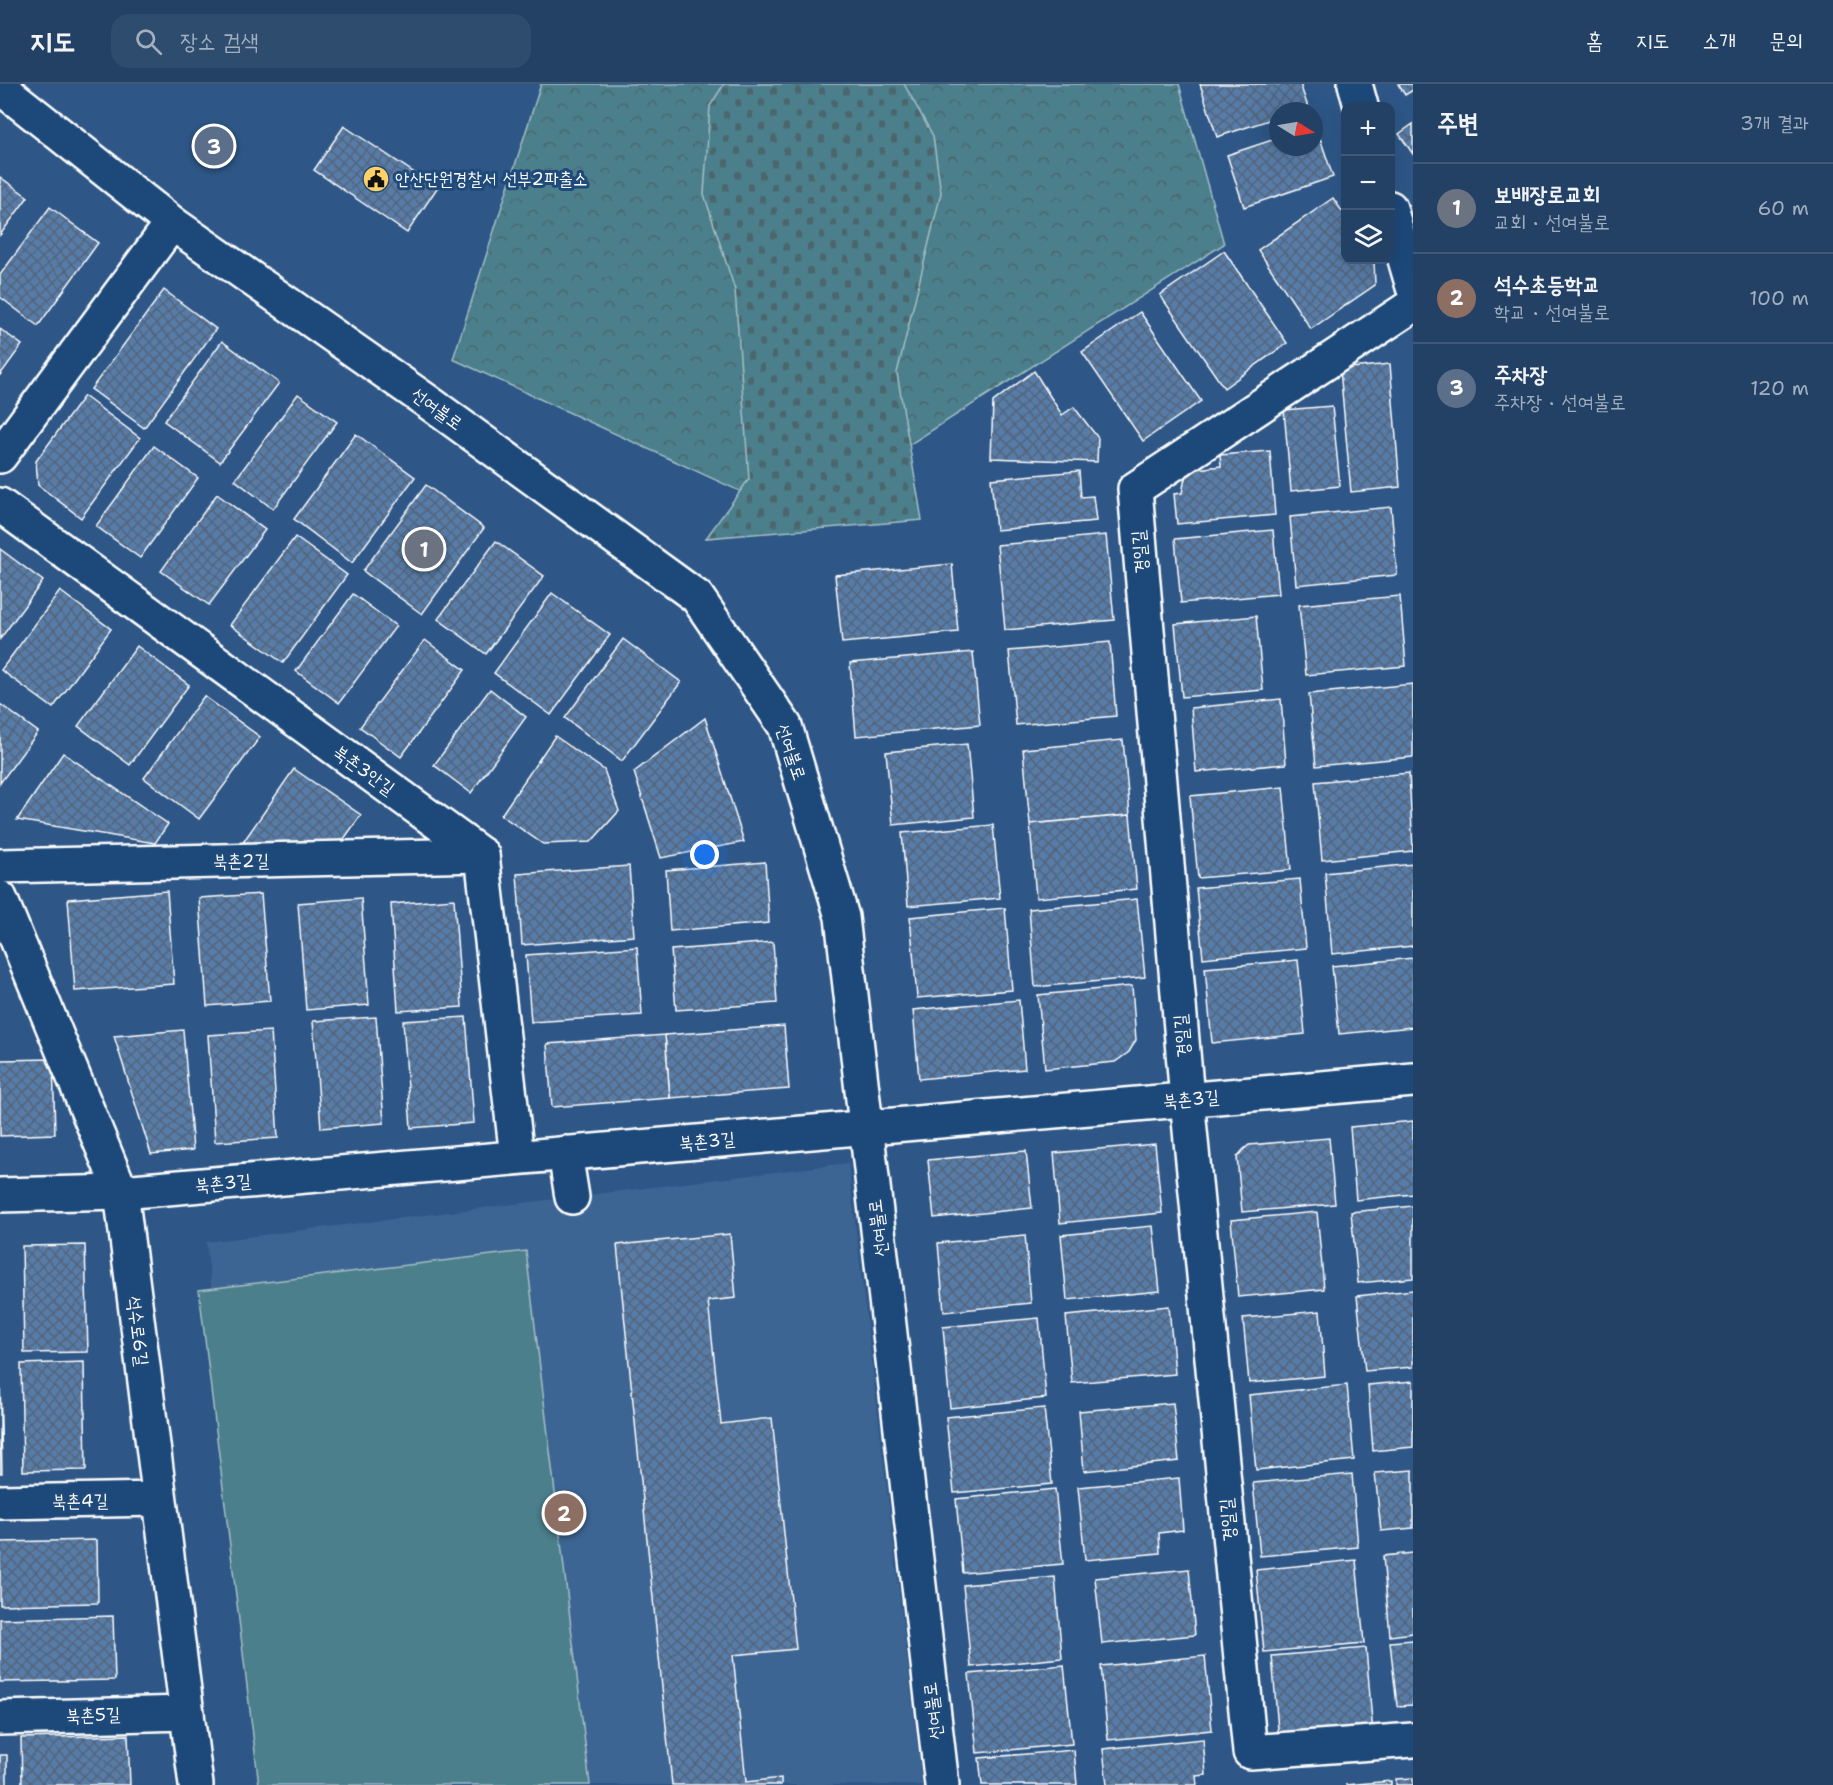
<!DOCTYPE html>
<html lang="ko">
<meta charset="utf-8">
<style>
:root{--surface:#224165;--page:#2e4c6e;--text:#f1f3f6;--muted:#a2afbf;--line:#3f5a79;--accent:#ffd166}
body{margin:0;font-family:"Shantell Sans","Poor Story",sans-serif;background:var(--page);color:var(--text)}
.controls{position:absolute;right:18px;top:18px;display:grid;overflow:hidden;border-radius:12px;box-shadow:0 6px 24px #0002}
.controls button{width:54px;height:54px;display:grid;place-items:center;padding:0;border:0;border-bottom:2px solid var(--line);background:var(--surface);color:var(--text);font:30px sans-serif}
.compass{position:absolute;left:1269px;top:18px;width:54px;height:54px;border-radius:50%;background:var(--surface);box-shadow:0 6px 24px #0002;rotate:101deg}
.you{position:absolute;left:705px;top:771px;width:21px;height:21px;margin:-15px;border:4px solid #fff;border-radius:50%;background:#1a73e8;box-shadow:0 0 0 9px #1a73e833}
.badge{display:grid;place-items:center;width:39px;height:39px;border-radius:50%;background:var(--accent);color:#fff;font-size:20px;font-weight:700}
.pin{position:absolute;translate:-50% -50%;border:3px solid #fff;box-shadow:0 2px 6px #0006}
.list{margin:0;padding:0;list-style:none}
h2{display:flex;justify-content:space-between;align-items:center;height:78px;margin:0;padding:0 24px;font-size:26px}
h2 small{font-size:20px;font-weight:400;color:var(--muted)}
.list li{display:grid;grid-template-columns:39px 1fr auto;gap:18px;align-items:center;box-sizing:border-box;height:90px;padding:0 24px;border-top:2px solid var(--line)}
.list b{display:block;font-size:22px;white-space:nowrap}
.list p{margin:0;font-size:20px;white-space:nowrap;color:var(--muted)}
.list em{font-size:20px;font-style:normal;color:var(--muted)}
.icon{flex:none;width:33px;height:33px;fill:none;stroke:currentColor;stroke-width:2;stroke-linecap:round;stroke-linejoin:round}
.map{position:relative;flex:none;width:1413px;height:1701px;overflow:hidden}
header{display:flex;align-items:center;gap:36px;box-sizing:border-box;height:84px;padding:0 30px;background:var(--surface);border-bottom:2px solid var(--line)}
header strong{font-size:28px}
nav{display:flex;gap:33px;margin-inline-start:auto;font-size:21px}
.search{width:420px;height:54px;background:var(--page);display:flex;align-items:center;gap:15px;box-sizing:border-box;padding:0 21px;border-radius:18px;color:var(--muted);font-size:22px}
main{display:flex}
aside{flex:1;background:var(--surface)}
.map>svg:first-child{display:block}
</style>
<header>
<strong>지도</strong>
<div class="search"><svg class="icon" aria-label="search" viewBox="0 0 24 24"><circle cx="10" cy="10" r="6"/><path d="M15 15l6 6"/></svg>장소 검색</div>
<nav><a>홈</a><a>지도</a><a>소개</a><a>문의</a></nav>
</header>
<main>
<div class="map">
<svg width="1413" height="1701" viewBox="0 0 1413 1701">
<defs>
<pattern id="forest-crowns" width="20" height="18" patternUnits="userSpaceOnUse" patternTransform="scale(1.5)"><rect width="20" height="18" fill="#4b7f8c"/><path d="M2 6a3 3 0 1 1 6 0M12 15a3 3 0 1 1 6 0" fill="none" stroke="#4c666c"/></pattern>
<pattern id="cemetery-stones" width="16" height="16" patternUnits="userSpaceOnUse" patternTransform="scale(1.5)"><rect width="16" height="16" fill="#4b7f8c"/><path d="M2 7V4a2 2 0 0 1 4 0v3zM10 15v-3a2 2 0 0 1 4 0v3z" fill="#4c666c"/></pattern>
<pattern id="building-cross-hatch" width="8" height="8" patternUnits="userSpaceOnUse" patternTransform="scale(1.5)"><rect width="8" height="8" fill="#577ba8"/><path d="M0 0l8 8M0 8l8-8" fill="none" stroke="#52647a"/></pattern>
</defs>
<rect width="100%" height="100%" fill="#2e5787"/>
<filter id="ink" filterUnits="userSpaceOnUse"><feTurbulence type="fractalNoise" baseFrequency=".0167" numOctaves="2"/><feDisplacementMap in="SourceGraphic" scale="12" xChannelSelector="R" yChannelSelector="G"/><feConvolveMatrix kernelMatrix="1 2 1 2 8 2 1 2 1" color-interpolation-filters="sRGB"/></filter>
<g filter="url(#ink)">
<path fill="#3e6593" d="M 848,1079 L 922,1701 L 271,1701 L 206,1158 Z"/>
<path fill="url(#forest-crowns)" stroke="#a5bfc6" stroke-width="1.5" d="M 541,0 L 1179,0 L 1224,160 L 796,433 L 453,275 Z"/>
<path fill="url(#cemetery-stones)" stroke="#a5bfc6" stroke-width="1.5" d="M 724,0 L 904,0 L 933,52 L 941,109 L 897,289 L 922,436 L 706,454 L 749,395 L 735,206 L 704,110 L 710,22 Z"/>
<path fill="#4b7f8c" stroke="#a5bfc6" stroke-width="1.5" d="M 526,1167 L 590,1701 L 259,1701 L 199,1206 Z"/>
<g fill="url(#building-cross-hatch)" stroke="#fff" stroke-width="1.5">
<path d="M 1200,0 L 1300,0 L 1308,23 L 1297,27 L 1278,27 L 1278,33 L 1217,53 Z"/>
<path d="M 1398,0 L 1413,0 L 1413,6 L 1405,11 Z"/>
<path d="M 1413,40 L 1413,70 L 1399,50 Z"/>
<path d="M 344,42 L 437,104 L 407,149 L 314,86 Z"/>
<path d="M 1316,42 L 1333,93 L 1244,123 L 1227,71 L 1278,54 L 1278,63 L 1314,63 L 1314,43 Z"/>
<path d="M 0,93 L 28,113 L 0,151 Z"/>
<path d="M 1333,114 L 1346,133 L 1346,176 L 1374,176 L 1375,201 L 1311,245 L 1258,166 Z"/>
<path d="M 50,123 L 98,159 L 38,242 L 0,213 L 0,191 Z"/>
<path d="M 1224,167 L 1287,259 L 1224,304 L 1160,211 Z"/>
<path d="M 164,206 L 216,245 L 144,344 L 91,305 Z"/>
<path d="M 1140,228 L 1201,317 L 1143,357 L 1082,268 Z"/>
<path d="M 0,245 L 22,261 L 0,291 Z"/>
<path d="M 222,257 L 279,299 L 220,378 L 164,337 Z"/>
<path d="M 1390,280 L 1400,403 L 1351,408 L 1340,285 Z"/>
<path d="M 1034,287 L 1062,331 L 1074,323 L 1098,354 L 1097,378 L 991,374 L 993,318 Z"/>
<path d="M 298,310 L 337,338 L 273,425 L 235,396 Z"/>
<path d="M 84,312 L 140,354 L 81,434 L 38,401 L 36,377 Z"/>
<path d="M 1332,322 L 1340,402 L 1291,407 L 1284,326 Z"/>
<path d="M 356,350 L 415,393 L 352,479 L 294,435 Z"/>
<path d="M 154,362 L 198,394 L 140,474 L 96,442 Z"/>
<path d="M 1270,367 L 1275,431 L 1177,440 L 1174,410 L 1182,409 L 1185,394 L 1197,385 L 1221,382 L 1220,371 Z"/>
<path d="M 1079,387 L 1081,413 L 1093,412 L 1096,437 L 996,446 L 991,395 Z"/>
<path d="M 426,401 L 484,444 L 422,530 L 363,487 Z"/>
<path d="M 217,410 L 265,446 L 209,521 L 161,487 Z"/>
<path d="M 1391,423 L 1397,491 L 1296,501 L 1290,433 Z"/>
<path d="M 1273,446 L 1279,510 L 1181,519 L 1175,455 Z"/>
<path d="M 1106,451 L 1114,536 L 1005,546 L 997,461 Z"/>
<path d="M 295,453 L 347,491 L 283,579 L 230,541 Z"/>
<path d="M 496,457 L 544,492 L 486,570 L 438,535 Z"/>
<path d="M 0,465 L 43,497 L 0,555 Z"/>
<path d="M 952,480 L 958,548 L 842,559 L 835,491 Z"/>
<path d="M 60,507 L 111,545 L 53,624 L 1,586 Z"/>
<path d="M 552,509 L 610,551 L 551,631 L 494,589 Z"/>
<path d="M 353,510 L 396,542 L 339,619 L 296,587 Z"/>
<path d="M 1400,512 L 1406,582 L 1306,591 L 1299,521 Z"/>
<path d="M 1256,532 L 1263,606 L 1182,613 L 1175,540 Z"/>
<path d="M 623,555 L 681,598 L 622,677 L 565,634 Z"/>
<path d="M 425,556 L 465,586 L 401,673 L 360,643 Z"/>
<path d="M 1110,558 L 1116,632 L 1016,641 L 1009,567 Z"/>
<path d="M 137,562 L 189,601 L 130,681 L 78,642 Z"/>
<path d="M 973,568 L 980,641 L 856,652 L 850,579 Z"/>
<path d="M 1413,600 L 1413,673 L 1316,682 L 1309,610 Z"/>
<path d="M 490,605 L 526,633 L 471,709 L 434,681 Z"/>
<path d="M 204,612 L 260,653 L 199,735 L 144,694 Z"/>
<path d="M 1281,615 L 1286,680 L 1196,688 L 1191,624 Z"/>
<path d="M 0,620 L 38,648 L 0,699 Z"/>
<path d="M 705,634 L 744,758 L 661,774 L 634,688 Z"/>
<path d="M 555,652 L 604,686 L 619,727 L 591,758 L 543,760 L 501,731 Z"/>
<path d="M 1123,656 L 1130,731 L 1030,740 L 1023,665 Z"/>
<path d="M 967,660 L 974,733 L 893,741 L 886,668 Z"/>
<path d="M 63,669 L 168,740 L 155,759 L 17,736 Z"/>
<path d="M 294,685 L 361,731 L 339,762 L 239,764 Z"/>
<path d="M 1409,689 L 1413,767 L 1322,776 L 1315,698 Z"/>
<path d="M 1283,703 L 1291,786 L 1198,794 L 1190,712 Z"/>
<path d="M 1130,731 L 1137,805 L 1036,814 L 1030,740 Z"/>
<path d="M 993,741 L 1000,814 L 908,822 L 902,749 Z"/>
<path d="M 765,778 L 769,839 L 670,847 L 666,786 Z"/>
<path d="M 1413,780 L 1413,862 L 1332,870 L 1325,789 Z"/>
<path d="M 629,782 L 634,852 L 522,861 L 517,790 Z"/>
<path d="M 1300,795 L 1306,864 L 1203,874 L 1196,804 Z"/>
<path d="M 167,807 L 174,900 L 75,907 L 68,815 Z"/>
<path d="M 261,810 L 270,917 L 207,922 L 199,814 Z"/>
<path d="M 361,814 L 369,921 L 306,926 L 298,819 Z"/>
<path d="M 454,815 L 462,923 L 398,927 L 391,820 Z"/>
<path d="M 1137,815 L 1145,893 L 1035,903 L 1029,825 Z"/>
<path d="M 1005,824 L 1012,906 L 917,914 L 910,833 Z"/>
<path d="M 773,858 L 777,919 L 676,926 L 671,866 Z"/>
<path d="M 637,863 L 642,931 L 531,938 L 526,871 Z"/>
<path d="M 1413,874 L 1413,943 L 1339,950 L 1332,882 Z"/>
<path d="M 1298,876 L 1305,950 L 1212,959 L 1205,884 Z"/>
<path d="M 1132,902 L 1136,956 L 1129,968 L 1115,978 L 1045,985 L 1038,911 Z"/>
<path d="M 1019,916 L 1025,985 L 919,995 L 913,926 Z"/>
<path d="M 376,933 L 384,1039 L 321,1044 L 313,937 Z"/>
<path d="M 466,933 L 474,1039 L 411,1044 L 403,937 Z"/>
<path d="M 784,942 L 789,1005 L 670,1014 L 665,951 Z"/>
<path d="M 183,946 L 193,1066 L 151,1070 L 114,952 Z"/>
<path d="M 271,947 L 278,1054 L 215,1058 L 208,951 Z"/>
<path d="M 665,951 L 670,1014 L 552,1023 L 547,960 Z"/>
<path d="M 53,975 L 55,1050 L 0,1052 L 0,976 Z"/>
<path d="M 1413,1037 L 1413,1110 L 1356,1116 L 1350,1043 Z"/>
<path d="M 1329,1054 L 1335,1120 L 1242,1128 L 1237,1073 L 1243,1066 L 1249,1061 Z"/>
<path d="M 1155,1060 L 1162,1129 L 1060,1139 L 1054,1069 Z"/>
<path d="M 1026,1067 L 1032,1124 L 934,1134 L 928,1076 Z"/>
<path d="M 1413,1122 L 1413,1194 L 1358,1199 L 1351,1128 Z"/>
<path d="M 1317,1128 L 1324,1205 L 1238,1213 L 1231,1136 Z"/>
<path d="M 1153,1142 L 1160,1207 L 1067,1216 L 1061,1151 Z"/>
<path d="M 730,1150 L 736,1214 L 708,1217 L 721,1340 L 772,1334 L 796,1565 L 733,1571 L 746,1698 L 781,1694 L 781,1701 L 672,1701 L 617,1161 Z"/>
<path d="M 1025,1151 L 1031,1219 L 944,1228 L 938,1159 Z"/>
<path d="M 85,1161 L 88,1268 L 24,1269 L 22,1162 Z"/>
<path d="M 1413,1206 L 1413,1283 L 1365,1287 L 1357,1212 Z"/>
<path d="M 1169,1222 L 1175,1290 L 1072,1299 L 1066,1232 Z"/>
<path d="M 1320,1227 L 1325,1292 L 1249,1299 L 1243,1234 Z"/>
<path d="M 1039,1234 L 1046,1314 L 950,1324 L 943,1243 Z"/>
<path d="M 84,1278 L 86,1386 L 23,1387 L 21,1280 Z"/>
<path d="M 0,1290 L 2,1389 L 0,1389 Z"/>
<path d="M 1413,1297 L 1413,1363 L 1373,1367 L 1368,1301 Z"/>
<path d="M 1347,1301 L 1354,1376 L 1256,1386 L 1249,1311 Z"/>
<path d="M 1173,1319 L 1179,1377 L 1084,1387 L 1079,1327 Z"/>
<path d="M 1044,1324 L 1052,1400 L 954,1409 L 946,1333 Z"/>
<path d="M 1413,1386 L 1413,1444 L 1381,1447 L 1375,1389 Z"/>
<path d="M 1352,1390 L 1358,1463 L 1260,1472 L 1253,1399 Z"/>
<path d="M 1179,1394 L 1183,1446 L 1159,1449 L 1160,1469 L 1085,1476 L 1078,1403 Z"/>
<path d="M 1055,1405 L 1063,1480 L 963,1489 L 956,1415 Z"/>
<path d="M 97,1456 L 98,1519 L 0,1521 L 0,1458 Z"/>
<path d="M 1413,1469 L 1413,1549 L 1390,1552 L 1383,1472 Z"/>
<path d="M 1356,1476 L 1364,1559 L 1264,1568 L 1256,1486 Z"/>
<path d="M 1189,1485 L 1195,1551 L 1102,1560 L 1095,1494 Z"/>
<path d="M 1055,1493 L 1062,1574 L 971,1583 L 963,1501 Z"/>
<path d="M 113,1532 L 115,1596 L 0,1598 L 0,1535 Z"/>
<path d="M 1413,1556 L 1413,1621 L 1397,1622 L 1390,1558 Z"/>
<path d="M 1366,1564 L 1373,1650 L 1279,1658 L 1272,1572 Z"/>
<path d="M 1205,1572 L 1212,1646 L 1108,1656 L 1101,1582 Z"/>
<path d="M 1064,1581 L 1072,1660 L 977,1669 L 969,1590 Z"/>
<path d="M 128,1651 L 130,1701 L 22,1701 L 21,1654 Z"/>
<path d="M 1203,1655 L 1206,1691 L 1196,1692 L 1197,1701 L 1107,1701 L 1103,1665 Z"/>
<path d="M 1074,1666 L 1077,1701 L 982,1701 L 979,1674 Z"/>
<rect x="0" y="1671" width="7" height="30"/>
<path d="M 1413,1694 L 1413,1701 L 1396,1701 L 1396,1695 Z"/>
<path d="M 1391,1697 L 1391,1701 L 1345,1701 Z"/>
</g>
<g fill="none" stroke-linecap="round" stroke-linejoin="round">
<defs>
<g id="minor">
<path d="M 1355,0 L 1361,22"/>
<path d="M 0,3 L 172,139 L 431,320 L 697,513 L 785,642 L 842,833 L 942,1701"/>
<path d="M 1390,124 L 1413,203"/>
<path d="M 1413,221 L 1135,405 L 1187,1015 L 1250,1668 L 1413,1656"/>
<path d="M 0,372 L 172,139"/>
<path d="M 0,421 L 482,771 L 517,1073"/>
<path d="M 0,782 L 482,771"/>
<path d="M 0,814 L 121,1108 L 196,1701"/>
<path d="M 565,1069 L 572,1113"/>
<path d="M 0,1111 L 121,1108 L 1413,996"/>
<path d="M 0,1418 L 159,1415"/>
<path d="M 0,1634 L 187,1629"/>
</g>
</defs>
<use href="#minor" stroke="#fff" stroke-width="38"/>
<use href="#minor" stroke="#1f4a7a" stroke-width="33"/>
</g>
</g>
<defs>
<symbol id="civic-disc" viewBox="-11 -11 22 22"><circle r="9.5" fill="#ffd166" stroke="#1f4a7a"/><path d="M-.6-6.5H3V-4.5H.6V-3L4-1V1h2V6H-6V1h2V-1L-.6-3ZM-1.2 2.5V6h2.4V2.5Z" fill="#111"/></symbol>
</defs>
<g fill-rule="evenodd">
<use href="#civic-disc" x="361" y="80" width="30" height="30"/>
</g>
<g text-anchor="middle" stroke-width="6" stroke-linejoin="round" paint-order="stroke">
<g font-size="18" fill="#fff" stroke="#1f4a7a" text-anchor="start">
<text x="395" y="101">안산단원경찰서 선부2파출소</text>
</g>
<g font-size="18" fill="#fff" stroke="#1f4a7a">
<text transform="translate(437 325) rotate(36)" y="6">선여불로</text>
<text transform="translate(1140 468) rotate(-95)" y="6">경일길</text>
<text transform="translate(791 668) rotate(71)" y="6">선여불로</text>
<text transform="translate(364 686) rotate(36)" y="6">북촌3안길</text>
<text transform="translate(241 777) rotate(-1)" y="6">북촌2길</text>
<text transform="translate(1182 952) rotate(-95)" y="6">경일길</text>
<text transform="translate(1191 1015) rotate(-5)" y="6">북촌3길</text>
<text transform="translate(707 1057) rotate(-5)" y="6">북촌3길</text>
<text transform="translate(223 1099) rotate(-5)" y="6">북촌3길</text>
<text transform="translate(878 1144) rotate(-97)" y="6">선여불로</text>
<text transform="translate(138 1247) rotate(83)" y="6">석수로6길</text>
<text transform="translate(80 1417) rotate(-1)" y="6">북촌4길</text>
<text transform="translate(1228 1436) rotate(-95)" y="6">경일길</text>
<text transform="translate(933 1627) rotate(-97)" y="6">선여불로</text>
<text transform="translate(93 1631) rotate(-2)" y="6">북촌5길</text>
</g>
</g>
</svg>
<div class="controls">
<button>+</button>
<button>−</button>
<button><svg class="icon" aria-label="layers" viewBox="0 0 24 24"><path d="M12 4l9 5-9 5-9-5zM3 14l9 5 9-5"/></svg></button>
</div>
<svg class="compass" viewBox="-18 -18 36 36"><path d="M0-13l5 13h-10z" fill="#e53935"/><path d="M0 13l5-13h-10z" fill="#a2afbf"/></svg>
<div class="you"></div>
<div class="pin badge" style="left:424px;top:465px;background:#6b7280">1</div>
<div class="pin badge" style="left:564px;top:1429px;background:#8d6e63">2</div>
<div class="pin badge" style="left:214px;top:62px;background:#5c6f8a">3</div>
</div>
<aside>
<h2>주변<small>3개 결과</small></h2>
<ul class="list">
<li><span class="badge" style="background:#6b7280">1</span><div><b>보배장로교회</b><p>교회 · 선여불로</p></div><em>60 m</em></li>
<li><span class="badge" style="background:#8d6e63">2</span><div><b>석수초등학교</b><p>학교 · 선여불로</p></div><em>100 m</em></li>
<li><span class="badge" style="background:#5c6f8a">3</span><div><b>주차장</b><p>주차장 · 선여불로</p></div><em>120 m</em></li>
</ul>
</aside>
</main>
